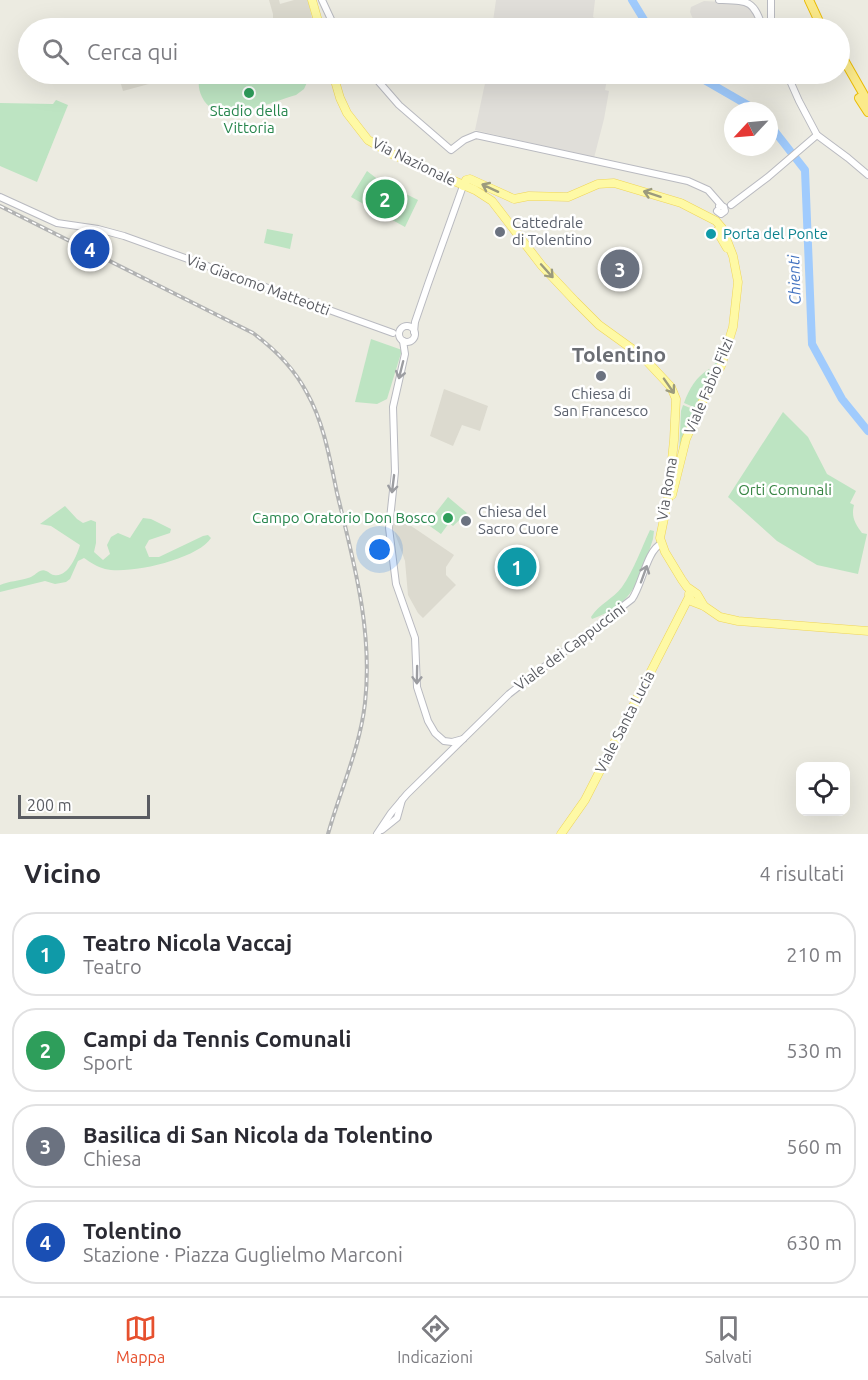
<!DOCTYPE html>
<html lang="it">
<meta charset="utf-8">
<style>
:root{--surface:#fff;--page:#f7f7f7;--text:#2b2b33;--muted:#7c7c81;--line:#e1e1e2;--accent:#e6502e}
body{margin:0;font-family:Ubuntu,sans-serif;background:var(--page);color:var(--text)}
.controls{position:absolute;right:18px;bottom:18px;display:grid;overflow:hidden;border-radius:12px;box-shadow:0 6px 24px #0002}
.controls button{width:54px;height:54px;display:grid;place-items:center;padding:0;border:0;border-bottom:2px solid var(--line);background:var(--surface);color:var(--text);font:30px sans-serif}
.compass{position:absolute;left:724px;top:102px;width:54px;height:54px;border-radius:50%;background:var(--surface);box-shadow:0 6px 24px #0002;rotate:244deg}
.scale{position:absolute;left:18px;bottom:15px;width:132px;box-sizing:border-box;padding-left:6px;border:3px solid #5a5c62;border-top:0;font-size:16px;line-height:21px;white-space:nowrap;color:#5a5c62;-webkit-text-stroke:4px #fff;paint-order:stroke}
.you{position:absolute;left:380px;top:550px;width:21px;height:21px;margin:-15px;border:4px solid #fff;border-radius:50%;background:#1a73e8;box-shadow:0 0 0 9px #1a73e833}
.badge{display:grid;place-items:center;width:39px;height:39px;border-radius:50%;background:var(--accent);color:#fff;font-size:20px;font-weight:700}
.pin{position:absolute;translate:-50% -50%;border:3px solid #fff;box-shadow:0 2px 6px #0006}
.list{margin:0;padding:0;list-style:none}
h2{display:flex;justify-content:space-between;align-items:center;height:78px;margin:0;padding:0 24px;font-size:26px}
h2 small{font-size:20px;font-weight:400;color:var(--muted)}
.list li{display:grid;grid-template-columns:39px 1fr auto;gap:18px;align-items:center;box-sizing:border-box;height:84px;margin:0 12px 12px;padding:0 12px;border:2px solid var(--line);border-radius:24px}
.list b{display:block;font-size:22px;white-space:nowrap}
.list p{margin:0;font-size:20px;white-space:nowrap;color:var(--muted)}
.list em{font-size:20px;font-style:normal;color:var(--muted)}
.icon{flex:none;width:33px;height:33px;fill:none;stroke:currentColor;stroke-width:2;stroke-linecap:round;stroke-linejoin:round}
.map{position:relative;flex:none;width:868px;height:834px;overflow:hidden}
.search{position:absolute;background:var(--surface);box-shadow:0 6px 24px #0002;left:18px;right:18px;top:18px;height:66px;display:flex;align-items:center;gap:15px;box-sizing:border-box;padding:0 21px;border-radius:33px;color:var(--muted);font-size:22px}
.sheet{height:462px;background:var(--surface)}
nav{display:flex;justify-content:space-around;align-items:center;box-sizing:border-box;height:84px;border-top:2px solid var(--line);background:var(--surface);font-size:16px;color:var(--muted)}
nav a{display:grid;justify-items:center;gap:3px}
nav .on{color:var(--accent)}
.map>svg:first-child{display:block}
</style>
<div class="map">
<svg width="868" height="834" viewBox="0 0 868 834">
<rect width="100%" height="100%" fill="#ecebe1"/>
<g fill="#e0ded9">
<path d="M 496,0 L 595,0 L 593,17 L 609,26 L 609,28 L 492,28 Z"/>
<path d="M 704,1 L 744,3 L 754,9 L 758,28 L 697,28 L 690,12 L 691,7 Z"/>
<path d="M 487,74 L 608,74 L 605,90 L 609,91 L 604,119 L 594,158 L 475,130 Z"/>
</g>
<g fill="#dcdacf">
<path d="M 269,0 L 279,0 L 280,4 L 294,0 L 308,0 L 313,23 L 293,28 L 273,28 L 273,14 Z"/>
<path d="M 118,74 L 182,74 L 182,75 L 123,91 Z"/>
<path d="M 444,389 L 488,406 L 480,431 L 462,425 L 453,446 L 430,436 Z"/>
<path d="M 395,515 L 454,555 L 446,567 L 446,575 L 456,585 L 423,618 L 418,613 L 408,595 L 405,561 L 393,528 Z"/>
</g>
<g fill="#bde4c2">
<path d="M 200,74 L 311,74 L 304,89 L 296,95 C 270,102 217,129 202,97 C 198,89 198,82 200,74 Z"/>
<path d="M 56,100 L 68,105 L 37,182 L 0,166 L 0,103 L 53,104 Z"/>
<path d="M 367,171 L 380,181 L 418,200 L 405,227 L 351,197 Z"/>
<path d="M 267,229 L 293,234 L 290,249 L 264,243 Z"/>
<path d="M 371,339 L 402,350 L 387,399 L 377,404 L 355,402 Z"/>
<path d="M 717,361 L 719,362 L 679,455 L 681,411 L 683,405 L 695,410 L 696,408 L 684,403 C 689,389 696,377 709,369 L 710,371 L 713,369 L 712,367 Z"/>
<path d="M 783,412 L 808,437 L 827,474 L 856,491 L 850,503 L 854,505 C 851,517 855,523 862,533 L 867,534 L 858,574 L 817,565 L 777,541 L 728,497 Z"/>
<path d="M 448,497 L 467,513 L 453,526 L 449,523 L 441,534 L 427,524 Z"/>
<path d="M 65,506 L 77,519 L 83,523 L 91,520 L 96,522 L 96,543 L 94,552 L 103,560 L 110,554 L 107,545 L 111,537 L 118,533 L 130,538 L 143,518 L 151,519 L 171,529 L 170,533 L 149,540 L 145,547 L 149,557 L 159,557 L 203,536 L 208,535 L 211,538 C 198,559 129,575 105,569 C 97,567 90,562 84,558 L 78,561 L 70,579 L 66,582 L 55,584 L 45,581 L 0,592 L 0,585 C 9,581 19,581 28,578 C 33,577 36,573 40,571 C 46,568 49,574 54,575 C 68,578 77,555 80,545 L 51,526 L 40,524 Z"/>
<path d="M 650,530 L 654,531 L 653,539 C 640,578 635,604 592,619 L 591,617 C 599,604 613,599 622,587 C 634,570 641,549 650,530 Z"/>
</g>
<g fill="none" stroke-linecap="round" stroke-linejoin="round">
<g stroke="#a0cbfd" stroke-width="8">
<path d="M 632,0 L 649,28"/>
<path d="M 694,74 L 758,111"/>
<path d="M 769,124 L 805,170 L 812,344 L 842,399 L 868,431"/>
</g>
<defs>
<g id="minor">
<path d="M 322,0 L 335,28"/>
<path d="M 719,0 C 750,1 753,0 763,28"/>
<path d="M 771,28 L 771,0"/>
<path d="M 372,74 L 399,105 L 451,150 L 464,140 L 476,135 L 688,181 L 708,190 L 722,206"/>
<path d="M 787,74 L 799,101 L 817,135 L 848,158 L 868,175"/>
<path d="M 0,197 L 57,223 L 98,229 L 124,236 L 393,333"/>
<path d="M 731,205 L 768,177 L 817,135"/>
<path d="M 717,211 L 721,214 L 725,211 L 724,207 L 719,206"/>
<circle cx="407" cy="334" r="8"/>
<path d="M 414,332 L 415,322 L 428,284 L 463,186"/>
<path d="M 403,341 L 405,354 L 393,407 L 395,472 L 389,528 L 396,584 L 415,638 L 417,687 L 428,721 L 435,733 L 444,741 L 452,742 L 463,739"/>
<path d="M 382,830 L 397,818 L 402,800"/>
<path d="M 377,834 L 391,813 L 407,794 L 509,694 L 632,599 C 642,585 647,550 661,544"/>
</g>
<g id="major">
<path d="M 312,0 L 320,28"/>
<path d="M 333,74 L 340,98 L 347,113 L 368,140 L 392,154 L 475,190 L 492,201 L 542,266 L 575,301 L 599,325 L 642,356 L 671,387 L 676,399 L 674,440 L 668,499 L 660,538 L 665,552 L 682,580 L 687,587 L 697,594 L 704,606"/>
<path d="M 463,186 L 466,180 L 470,179 L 514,199 L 529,196 L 568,197 L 598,184 L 614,183 L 681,203 L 716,221 L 722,228 L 733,256 L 738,282 L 733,327 L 721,366 L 709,387 L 686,439 L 672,495"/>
<path d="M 717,231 L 727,248"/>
<path d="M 689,594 L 691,601 L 704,606 L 720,617 L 738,621 L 868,631"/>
<path d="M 561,834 L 585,800 L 689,597"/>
</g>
<g id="highway">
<path d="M 809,0 L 822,28"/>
<path d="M 840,53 L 868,102"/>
<path d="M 859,98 L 868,112"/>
</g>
</defs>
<use href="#minor" stroke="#b9bac0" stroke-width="8"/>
<use href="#major" stroke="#efd558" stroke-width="9"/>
<use href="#highway" stroke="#eabb04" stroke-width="10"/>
<use href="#minor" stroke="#fff" stroke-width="6"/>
<use href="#major" stroke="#fef9a5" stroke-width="8"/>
<use href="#highway" stroke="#fbea8a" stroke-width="8"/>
<defs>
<path id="rail" d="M 0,206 L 253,333 C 276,350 294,368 307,393 C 324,423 330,460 337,493 C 354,563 373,631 365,703 C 360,748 340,791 328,834"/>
</defs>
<use href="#rail" stroke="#b2b3b3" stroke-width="4"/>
<use href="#rail" stroke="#fff" stroke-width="1.5" stroke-dasharray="4.5" stroke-linecap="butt"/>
</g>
<defs><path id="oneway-shaft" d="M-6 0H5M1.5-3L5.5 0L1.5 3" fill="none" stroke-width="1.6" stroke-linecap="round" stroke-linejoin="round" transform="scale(1.5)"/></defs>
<g stroke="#9c9b7d">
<use href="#oneway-shaft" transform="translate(490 188) rotate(-155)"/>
<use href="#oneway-shaft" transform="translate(652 194) rotate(-162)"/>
<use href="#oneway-shaft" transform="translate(547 271) rotate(48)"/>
<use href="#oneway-shaft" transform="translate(669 386) rotate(55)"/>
</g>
<g stroke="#9c9da1">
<use href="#oneway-shaft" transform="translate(401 370) rotate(104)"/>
<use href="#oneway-shaft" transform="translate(393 484) rotate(97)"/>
<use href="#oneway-shaft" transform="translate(644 574) rotate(-70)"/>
<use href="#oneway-shaft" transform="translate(417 675) rotate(91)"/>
</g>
<g fill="#2e9e5b" stroke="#fff" stroke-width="2">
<circle cx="249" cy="93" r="6"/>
<circle cx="448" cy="518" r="6"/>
</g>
<g fill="#6b7280" stroke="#fff" stroke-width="2">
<circle cx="500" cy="232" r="6"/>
<circle cx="601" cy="376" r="6"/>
<circle cx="466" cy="521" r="6"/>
</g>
<circle fill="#0f9aa8" stroke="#fff" stroke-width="2" cx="711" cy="234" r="6"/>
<g text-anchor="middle" stroke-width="5" stroke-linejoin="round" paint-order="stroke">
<g font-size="15" fill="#27864d" stroke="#fff">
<text x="249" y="116">Stadio della<tspan x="249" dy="17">Vittoria</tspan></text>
<text x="436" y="523" text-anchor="end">Campo Oratorio Don Bosco</text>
</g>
<g font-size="15" fill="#5a5c62" stroke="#fff">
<text transform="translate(414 162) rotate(26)" y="5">Via Nazionale</text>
<text transform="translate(258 285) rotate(20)" y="5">Via Giacomo Matteotti</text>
<text transform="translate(709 386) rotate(-67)" y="5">Viale Fabio Filzi</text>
<text transform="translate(667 489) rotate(-81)" y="5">Via Roma</text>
<text transform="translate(570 647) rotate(-37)" y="5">Viale dei Cappuccini</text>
<text transform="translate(625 722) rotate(-63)" y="5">Viale Santa Lucia</text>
</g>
<g font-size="15" fill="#5b616d" stroke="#fff" text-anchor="start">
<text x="512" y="228">Cattedrale<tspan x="512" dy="17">di Tolentino</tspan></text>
<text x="601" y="399" text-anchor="middle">Chiesa di<tspan x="601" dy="17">San Francesco</tspan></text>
<text x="478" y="517">Chiesa del<tspan x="478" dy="17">Sacro Cuore</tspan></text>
</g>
<g font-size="15" fill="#0d838f" stroke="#fff" text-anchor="start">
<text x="723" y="239">Porta del Ponte</text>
</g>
<g font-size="15" fill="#368442" stroke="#fff">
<text x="785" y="495">Orti Comunali</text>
</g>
<g font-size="16" font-style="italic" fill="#4373c0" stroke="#fff">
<text transform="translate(794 280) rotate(-92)" y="6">Chienti</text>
</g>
<g font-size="21" font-weight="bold" fill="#6b6e74" stroke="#fff">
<text x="619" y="362">Tolentino</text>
</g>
</g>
</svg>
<div class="controls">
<button><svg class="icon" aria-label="locate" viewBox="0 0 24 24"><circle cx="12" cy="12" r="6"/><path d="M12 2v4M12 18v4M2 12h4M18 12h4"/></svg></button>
</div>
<svg class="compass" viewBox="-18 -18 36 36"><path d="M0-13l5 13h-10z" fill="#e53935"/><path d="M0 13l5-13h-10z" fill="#7c7c81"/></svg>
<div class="scale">200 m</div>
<div class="you"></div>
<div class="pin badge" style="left:517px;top:567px;background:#0f9aa8">1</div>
<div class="pin badge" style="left:385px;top:199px;background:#2e9e5b">2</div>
<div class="pin badge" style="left:620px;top:269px;background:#6b7280">3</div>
<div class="pin badge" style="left:90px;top:249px;background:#1a4fb4">4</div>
<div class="search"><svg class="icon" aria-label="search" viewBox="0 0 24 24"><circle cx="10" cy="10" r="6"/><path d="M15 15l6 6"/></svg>Cerca qui</div>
</div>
<section class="sheet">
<h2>Vicino<small>4 risultati</small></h2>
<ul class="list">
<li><span class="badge" style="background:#0f9aa8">1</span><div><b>Teatro Nicola Vaccaj</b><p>Teatro</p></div><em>210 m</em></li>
<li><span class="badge" style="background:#2e9e5b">2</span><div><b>Campi da Tennis Comunali</b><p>Sport</p></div><em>530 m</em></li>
<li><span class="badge" style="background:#6b7280">3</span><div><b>Basilica di San Nicola da Tolentino</b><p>Chiesa</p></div><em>560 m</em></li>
<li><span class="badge" style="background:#1a4fb4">4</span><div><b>Tolentino</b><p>Stazione · Piazza Guglielmo Marconi</p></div><em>630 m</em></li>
</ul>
</section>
<nav>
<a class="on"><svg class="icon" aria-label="map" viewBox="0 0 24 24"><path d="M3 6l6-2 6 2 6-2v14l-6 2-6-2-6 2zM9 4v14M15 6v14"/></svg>Mappa</a>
<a><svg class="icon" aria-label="directions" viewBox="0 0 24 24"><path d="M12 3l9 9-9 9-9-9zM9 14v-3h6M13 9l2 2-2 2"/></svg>Indicazioni</a>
<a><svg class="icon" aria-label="saved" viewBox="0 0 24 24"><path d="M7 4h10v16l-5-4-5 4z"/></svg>Salvati</a>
</nav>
